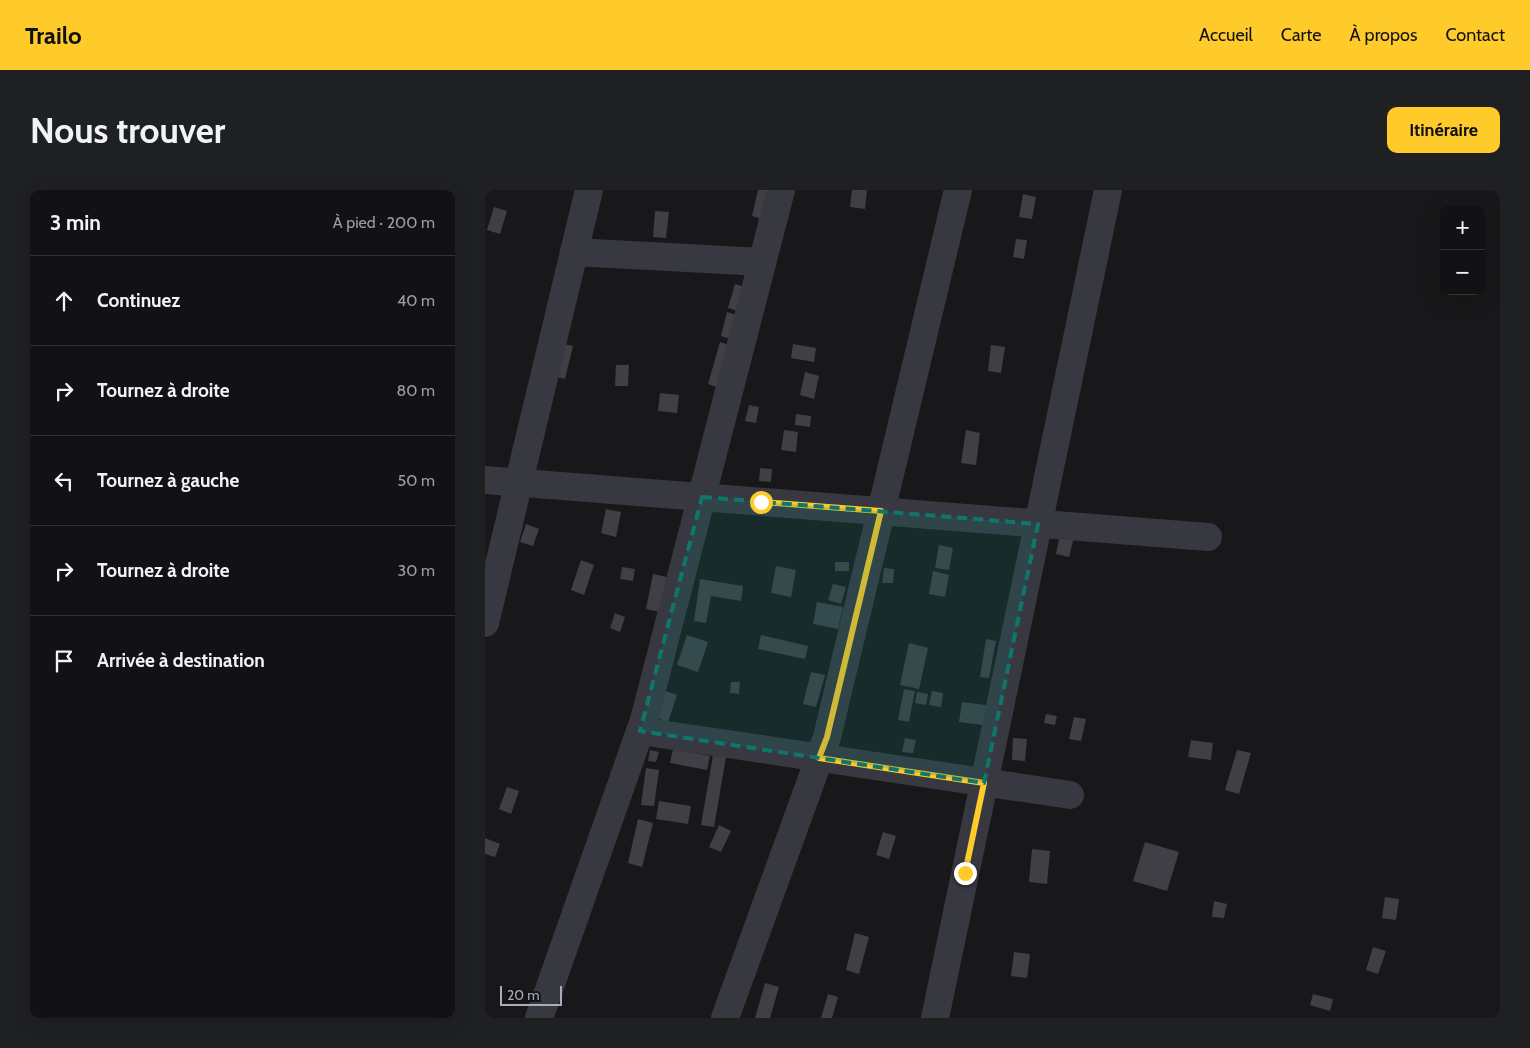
<!DOCTYPE html>
<html lang="fr">
<meta charset="utf-8">
<style>
:root{--surface:#121214;--page:#1f2022;--text:#f1f3f6;--muted:#9c9ea0;--line:#313234;--accent:#ffcb2b}
body{margin:0;font-family:Cabin,sans-serif;background:var(--page);color:var(--text)}
.controls{position:absolute;right:15px;top:15px;display:grid;overflow:hidden;border-radius:10px;box-shadow:0 5px 20px #0002}
.controls button{width:45px;height:45px;display:grid;place-items:center;padding:0;border:0;border-bottom:1px solid var(--line);background:var(--surface);color:var(--text);font:25px sans-serif}
.scale{position:absolute;left:15px;bottom:12px;width:62px;box-sizing:border-box;padding-left:5px;border:2px solid #a9adbb;border-top:0;font-size:14px;line-height:18px;white-space:nowrap;color:#a9adbb;-webkit-text-stroke:4px #131315;paint-order:stroke}
.stop{position:absolute;width:15px;height:15px;margin:-11px;border:4px solid #ffcb2b;border-radius:50%;background:#fff}
.stop.end{background:#ffcb2b;border-color:#fff;box-shadow:0 1px 5px #0008}
.list{margin:0;padding:0;list-style:none}
h2{display:flex;justify-content:space-between;align-items:center;height:65px;margin:0;padding:0 20px;font-size:21px}
h2 small{font-size:16px;font-weight:400;color:var(--muted)}
.list li{display:grid;grid-template-columns:32px 1fr auto;gap:15px;align-items:center;box-sizing:border-box;height:90px;padding:0 20px;border-top:1px solid var(--line)}
.list b{display:block;font-size:19px;white-space:nowrap}
.list em{font-size:16px;font-style:normal;color:var(--muted)}
.icon{flex:none;width:28px;height:28px;fill:none;stroke:currentColor;stroke-width:2;stroke-linecap:round;stroke-linejoin:round}
.map{position:relative;flex:none;width:1015px;height:828px;overflow:hidden;border-radius:10px}
header{display:flex;align-items:center;gap:30px;box-sizing:border-box;height:70px;padding:0 25px;background:var(--accent);color:#111}
header strong{font-size:24px}
nav{display:flex;gap:28px;margin-inline-start:auto;font-size:18px}
.intro{display:flex;align-items:center;justify-content:space-between;box-sizing:border-box;height:120px;padding:0 30px}
h1{margin:0;font-size:35px}
.button{padding:12px 22px;border-radius:10px;background:var(--accent);color:#111;font-size:18px;font-weight:700}
main{display:flex;gap:30px;padding:0 30px}
aside{flex:1;background:var(--surface);border-radius:10px;box-shadow:0 5px 20px #0002}
.map>svg:first-child{display:block}
</style>
<header>
<strong>Trailo</strong>
<nav><a>Accueil</a><a>Carte</a><a>À propos</a><a>Contact</a></nav>
</header>
<div class="intro"><h1>Nous trouver</h1><a class="button">Itinéraire</a></div>
<main>
<aside>
<h2>3 min<small>À pied · 200 m</small></h2>
<ul class="list">
<li><svg class="icon" aria-label="ahead" viewBox="0 0 24 24"><path d="M12 20V5M6 11l6-6 6 6"/></svg><div><b>Continuez</b></div><em>40 m</em></li>
<li><svg class="icon" aria-label="right" viewBox="0 0 24 24"><path d="M7 20v-9h11M14 6l5 5-5 5"/></svg><div><b>Tournez à droite</b></div><em>80 m</em></li>
<li><svg class="icon" aria-label="left" viewBox="0 0 24 24"><path d="M17 20v-9H6M10 6l-5 5 5 5"/></svg><div><b>Tournez à gauche</b></div><em>50 m</em></li>
<li><svg class="icon" aria-label="right" viewBox="0 0 24 24"><path d="M7 20v-9h11M14 6l5 5-5 5"/></svg><div><b>Tournez à droite</b></div><em>30 m</em></li>
<li><svg class="icon" aria-label="arrive" viewBox="0 0 24 24"><path d="M6 21V4h12l-3 4 3 4H6"/></svg><div><b>Arrivée à destination</b></div></li>
</ul>
</aside>
<div class="map">
<svg width="1015" height="828" viewBox="0 0 1015 828">
<rect width="100%" height="100%" fill="#18181a"/>
<g fill="#3f3f45">
<path d="M 273,0 L 288,0 L 281,30 L 267,26 Z"/>
<path d="M 367,0 L 382,0 L 380,19 L 365,17 Z"/>
<path d="M 538,4 L 551,7 L 547,29 L 534,27 Z"/>
<path d="M 9,17 L 22,21 L 15,44 L 2,40 Z"/>
<path d="M 170,21 L 184,22 L 181,48 L 168,47 Z"/>
<path d="M 531,49 L 542,50 L 539,69 L 528,67 Z"/>
<path d="M 250,94 L 260,97 L 253,121 L 243,118 Z"/>
<path d="M 242,122 L 255,126 L 249,150 L 236,146 Z"/>
<path d="M 235,152 L 247,156 L 234,198 L 223,194 Z"/>
<path d="M 75,153 L 88,156 L 80,189 L 68,186 Z"/>
<path d="M 308,154 L 331,158 L 329,172 L 306,168 Z"/>
<path d="M 506,155 L 520,157 L 516,183 L 503,181 Z"/>
<path d="M 131,175 L 144,175 L 143,196 L 130,196 Z"/>
<path d="M 320,182 L 334,186 L 329,209 L 315,205 Z"/>
<path d="M 175,203 L 194,205 L 192,223 L 173,221 Z"/>
<path d="M 264,215 L 274,217 L 271,233 L 260,231 Z"/>
<path d="M 311,224 L 326,226 L 325,237 L 310,235 Z"/>
<path d="M 299,240 L 313,242 L 311,262 L 296,260 Z"/>
<path d="M 481,240 L 495,243 L 491,275 L 476,273 Z"/>
<path d="M 275,278 L 287,279 L 286,292 L 274,291 Z"/>
<path d="M 121,319 L 136,322 L 131,347 L 116,343 Z"/>
<path d="M 41,334 L 54,339 L 48,356 L 35,352 Z"/>
<path d="M 575,344 L 589,347 L 584,367 L 571,364 Z"/>
<path d="M 454,355 L 468,358 L 464,380 L 450,378 Z"/>
<path d="M 96,370 L 109,375 L 99,405 L 86,400 Z"/>
<rect x="350" y="372" width="14" height="9"/>
<path d="M 291,376 L 311,380 L 306,407 L 286,403 Z"/>
<path d="M 137,377 L 150,379 L 148,391 L 135,389 Z"/>
<path d="M 399,378 L 409,379 L 408,393 L 397,393 Z"/>
<path d="M 448,381 L 464,385 L 460,407 L 444,404 Z"/>
<path d="M 168,384 L 182,387 L 175,422 L 161,419 Z"/>
<path d="M 215,389 L 258,396 L 256,411 L 226,406 L 221,433 L 209,431 Z"/>
<path d="M 348,394 L 361,397 L 356,414 L 343,410 Z"/>
<path d="M 332,412 L 358,417 L 353,439 L 328,434 Z"/>
<path d="M 130,423 L 140,427 L 135,442 L 125,438 Z"/>
<path d="M 202,445 L 223,452 L 213,482 L 192,475 Z"/>
<path d="M 276,445 L 323,456 L 320,469 L 273,459 Z"/>
<path d="M 501,449 L 511,451 L 504,488 L 495,487 Z"/>
<path d="M 424,453 L 443,458 L 434,499 L 415,495 Z"/>
<path d="M 326,482 L 340,485 L 331,517 L 318,514 Z"/>
<path d="M 246,492 L 255,492 L 254,504 L 245,503 Z"/>
<path d="M 419,499 L 430,501 L 424,532 L 413,530 Z"/>
<path d="M 180,501 L 192,505 L 183,532 L 171,528 Z"/>
<path d="M 447,501 L 458,503 L 456,517 L 444,515 Z"/>
<path d="M 432,502 L 443,504 L 441,515 L 430,513 Z"/>
<path d="M 477,512 L 501,515 L 498,535 L 474,532 Z"/>
<path d="M 561,524 L 572,526 L 570,535 L 559,533 Z"/>
<path d="M 589,527 L 601,529 L 596,551 L 584,549 Z"/>
<path d="M 420,548 L 431,550 L 428,563 L 417,562 Z"/>
<path d="M 528,548 L 542,549 L 540,571 L 527,570 Z"/>
<path d="M 706,550 L 728,553 L 726,570 L 703,567 Z"/>
<path d="M 188,559 L 225,566 L 222,580 L 185,573 Z"/>
<path d="M 165,560 L 174,562 L 171,572 L 163,571 Z"/>
<path d="M 752,560 L 766,563 L 754,604 L 740,600 Z"/>
<path d="M 228,565 L 241,567 L 229,637 L 216,635 Z"/>
<path d="M 161,578 L 174,580 L 169,616 L 156,615 Z"/>
<path d="M 22,597 L 34,601 L 26,624 L 14,619 Z"/>
<path d="M 174,611 L 206,616 L 203,634 L 171,629 Z"/>
<path d="M 153,629 L 168,633 L 157,677 L 143,673 Z"/>
<path d="M 234,635 L 246,641 L 236,662 L 224,657 Z"/>
<path d="M 398,642 L 411,646 L 404,669 L 391,665 Z"/>
<path d="M 0,648 L 15,654 L 10,667 L 0,664 Z"/>
<path d="M 660,652 L 694,662 L 682,701 L 648,691 Z"/>
<path d="M 547,659 L 565,661 L 562,694 L 544,692 Z"/>
<path d="M 900,707 L 914,709 L 911,730 L 897,728 Z"/>
<path d="M 729,711 L 742,714 L 739,728 L 727,727 Z"/>
<path d="M 370,743 L 384,747 L 374,784 L 361,780 Z"/>
<path d="M 888,757 L 901,761 L 893,784 L 881,780 Z"/>
<path d="M 529,762 L 545,764 L 542,788 L 526,786 Z"/>
<path d="M 280,793 L 294,797 L 285,828 L 270,828 Z"/>
<path d="M 343,804 L 353,807 L 347,828 L 336,828 Z"/>
<path d="M 828,804 L 848,809 L 845,821 L 825,815 Z"/>
</g>
<g fill="none" stroke-linecap="round" stroke-linejoin="round">
<g stroke="#383940" stroke-width="28">
<path d="M 89,62 L 277,72"/>
<path d="M 0,290 L 723,347"/>
<path d="M 0,433 L 104,0"/>
<path d="M 155,541 L 585,605"/>
<path d="M 54,828 L 159,530 L 296,0"/>
<path d="M 240,828 L 342,547 L 473,0"/>
<path d="M 450,828 L 623,0"/>
</g>
</g>
<g fill="none" stroke-linecap="round" stroke-linejoin="round">
<path stroke="#ffcb2b" stroke-width="6" d="M 276,312 L 396,321 L 342,547 L 334,568 L 499,593 L 480,683"/>
</g>
<path fill="#0f766e" fill-opacity="0.2" stroke="#0f766e" stroke-width="4" stroke-dasharray="10 6" stroke-linejoin="round" d="M 217,307 L 553,334 L 499,593 L 155,541 Z"/>
</svg>
<div class="controls">
<button>+</button>
<button>−</button>
</div>
<div class="scale">20 m</div>
<div class="stop" style="left:276px;top:312px"></div>
<div class="stop end" style="left:480px;top:683px"></div>
</div>
</main>
